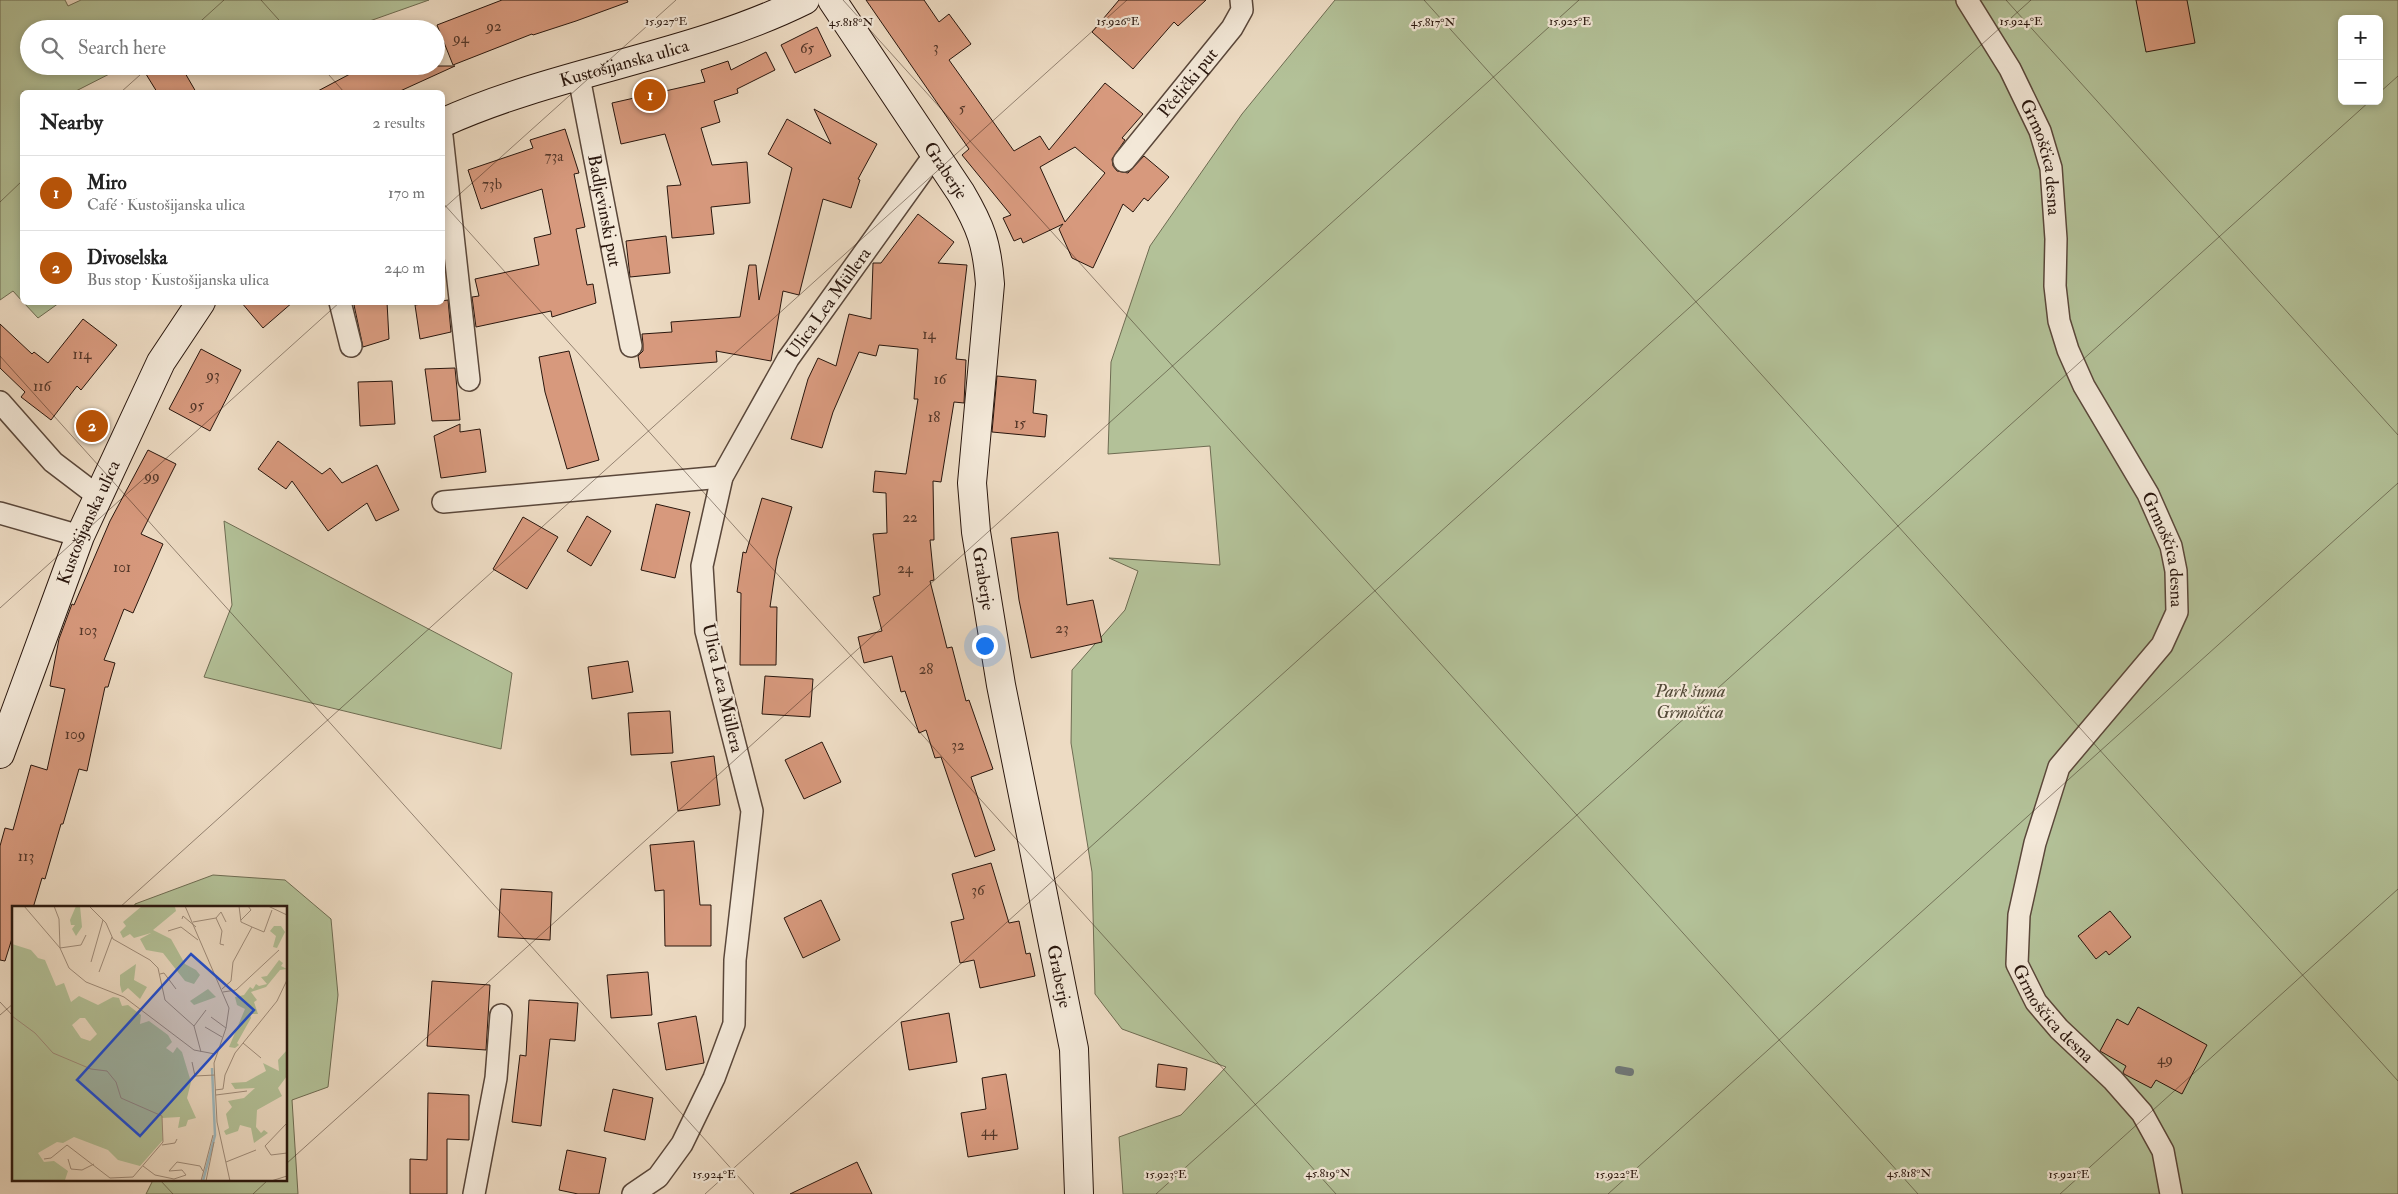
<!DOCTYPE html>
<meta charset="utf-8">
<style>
:root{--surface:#fff;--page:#f2f2f2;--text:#222;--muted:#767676;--line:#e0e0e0;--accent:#b45309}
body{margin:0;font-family:"IM FELL Double Pica",serif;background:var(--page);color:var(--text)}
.controls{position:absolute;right:15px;top:15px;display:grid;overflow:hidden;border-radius:8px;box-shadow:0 2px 8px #0003}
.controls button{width:45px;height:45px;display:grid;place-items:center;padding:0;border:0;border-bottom:1px solid var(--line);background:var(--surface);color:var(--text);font:25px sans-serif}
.you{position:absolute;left:984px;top:645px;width:18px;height:18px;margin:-12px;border:4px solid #fff;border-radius:50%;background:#1a73e8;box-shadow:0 0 0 8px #1a73e833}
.badge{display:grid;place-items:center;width:32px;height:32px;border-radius:50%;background:var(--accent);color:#fff;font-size:16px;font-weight:700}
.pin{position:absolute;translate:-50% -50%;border:2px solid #fff;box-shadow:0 1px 5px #0006}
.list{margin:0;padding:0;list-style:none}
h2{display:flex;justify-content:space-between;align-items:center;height:65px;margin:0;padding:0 20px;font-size:21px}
h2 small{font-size:16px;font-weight:400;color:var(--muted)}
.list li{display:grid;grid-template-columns:32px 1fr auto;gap:15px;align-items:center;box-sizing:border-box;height:75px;padding:0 20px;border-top:1px solid var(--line)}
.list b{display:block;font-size:19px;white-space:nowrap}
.list p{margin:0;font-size:16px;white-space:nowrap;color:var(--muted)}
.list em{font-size:16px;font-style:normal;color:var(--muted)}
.icon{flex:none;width:28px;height:28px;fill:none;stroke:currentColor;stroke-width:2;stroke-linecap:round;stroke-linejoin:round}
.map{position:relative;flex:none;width:2398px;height:1194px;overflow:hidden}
.search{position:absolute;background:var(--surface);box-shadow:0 2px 8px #0003;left:20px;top:20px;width:425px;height:55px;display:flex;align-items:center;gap:12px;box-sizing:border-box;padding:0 18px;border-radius:28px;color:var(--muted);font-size:19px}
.panel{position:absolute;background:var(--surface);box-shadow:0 2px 8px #0003;left:20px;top:90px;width:425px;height:215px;border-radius:8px}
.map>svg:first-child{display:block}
</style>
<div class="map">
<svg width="2398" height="1194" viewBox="0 0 2398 1194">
<rect width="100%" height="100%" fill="#eddbc3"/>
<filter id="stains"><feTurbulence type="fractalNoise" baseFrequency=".004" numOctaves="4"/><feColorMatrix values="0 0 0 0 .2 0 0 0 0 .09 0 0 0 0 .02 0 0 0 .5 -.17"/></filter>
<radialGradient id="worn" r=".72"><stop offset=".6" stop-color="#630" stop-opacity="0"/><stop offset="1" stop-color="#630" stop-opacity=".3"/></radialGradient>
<g fill="#b3c198" stroke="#6e6c52" fill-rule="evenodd">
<path d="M 0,0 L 65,0 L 68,6 L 81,0 L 429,0 L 347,29 L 29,29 L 29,66 L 125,66 L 74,92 L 22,92 L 22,301 L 13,291 L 0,300 Z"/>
<path d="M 1335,0 L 2398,0 L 2398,1194 L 1123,1194 L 1119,1137 L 1181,1115 L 1226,1067 L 1122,1029 L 1095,994 L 1092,872 L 1071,743 L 1072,670 L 1125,610 L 1138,571 L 1109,558 L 1220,565 L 1210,446 L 1108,454 L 1111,362 L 1150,246 L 1242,114 ZM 2342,19 L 2379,19 L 2379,101 L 2342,101 Z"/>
<path d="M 24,303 L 59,303 L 38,318 Z"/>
<path d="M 224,521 L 512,673 L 501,749 L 204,677 L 232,605 Z"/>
<path d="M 213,875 L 285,880 L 331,919 L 338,995 L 328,1087 L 292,1100 L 298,1194 L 146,1194 L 153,1180 L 286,1180 L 286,908 L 134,908 L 135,904 Z"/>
</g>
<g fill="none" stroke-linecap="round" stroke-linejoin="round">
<path stroke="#6f7777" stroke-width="8" d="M 1619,1070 L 1630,1072"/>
</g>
<g fill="#d7997d" stroke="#29160d" fill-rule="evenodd">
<path d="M 502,0 L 627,0 L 628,2 L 576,21 L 533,35 L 532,34 L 453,65 L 437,25 Z"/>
<path d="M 866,0 L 924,0 L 939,22 L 949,14 L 971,44 L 949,60 L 1014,151 L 1040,136 L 1049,150 L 1105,83 L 1143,114 L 1122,138 L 1125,140 L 1112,159 L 1113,166 L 1117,171 L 1128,173 L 1144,156 L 1169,177 L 1148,201 L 1144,198 L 1133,212 L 1123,204 L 1093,268 L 1072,258 L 1059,229 L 1063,224 L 1023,243 L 1021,238 L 1014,241 L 1003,218 L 1011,215 L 962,155 L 969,149 ZM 1075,147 L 1105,173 L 1065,222 L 1040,167 Z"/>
<path d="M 1119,0 L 1206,0 L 1178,26 L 1174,22 L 1133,69 L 1092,32 Z"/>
<path d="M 2136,0 L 2187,0 L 2195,43 L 2146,52 Z"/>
<path d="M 817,27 L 831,56 L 795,73 L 781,45 Z"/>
<path d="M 766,52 L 775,70 L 737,89 L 738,93 L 714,101 L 720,122 L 701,128 L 712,165 L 747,162 L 750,203 L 711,207 L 714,234 L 672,238 L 667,186 L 681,185 L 665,134 L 621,144 L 612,103 L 705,82 L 701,70 L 728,61 L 731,70 Z"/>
<path d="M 141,66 L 181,66 L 196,92 L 157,92 Z"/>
<path d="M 365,66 L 455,66 L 398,92 L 316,92 Z"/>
<path d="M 814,109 L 877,144 L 858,179 L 860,180 L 851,208 L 823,199 L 799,295 L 783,291 L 771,361 L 716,351 L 717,362 L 640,368 L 638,356 L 643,351 L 643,344 L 642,334 L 672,332 L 671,322 L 740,317 L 749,265 L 756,265 L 759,300 L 792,168 L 768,154 L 787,119 L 831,144 Z"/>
<path d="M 565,129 L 579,173 L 574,174 L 585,227 L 576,229 L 587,285 L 593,284 L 596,303 L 552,317 L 551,311 L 476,327 L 472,297 L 479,296 L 475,279 L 539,265 L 534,238 L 551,234 L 542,189 L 481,209 L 468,170 L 533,148 L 530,140 Z"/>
<path d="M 918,214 L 954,242 L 938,263 L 967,265 L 956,359 L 966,360 L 964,403 L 954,402 L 941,482 L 933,481 L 934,540 L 930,540 L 934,580 L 930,581 L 947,648 L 952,647 L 966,701 L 969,700 L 993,769 L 971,777 L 995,850 L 975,857 L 941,757 L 935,758 L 926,730 L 919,733 L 905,691 L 901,692 L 892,656 L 864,663 L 858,637 L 882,631 L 873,597 L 880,595 L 873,534 L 887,533 L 886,493 L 873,492 L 875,471 L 906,474 L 918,399 L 914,399 L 918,349 L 879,345 L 876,356 L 859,352 L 833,412 L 822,448 L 791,439 L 808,379 L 818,358 L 836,366 L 849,314 L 871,319 L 873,263 L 881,263 Z"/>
<path d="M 666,236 L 670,273 L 630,277 L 626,241 Z"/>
<path d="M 448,300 L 451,332 L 420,339 L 415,305 Z"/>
<path d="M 241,302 L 293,302 L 263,328 Z"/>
<path d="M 361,302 L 387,302 L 389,339 L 363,347 L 354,305 Z"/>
<path d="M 83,319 L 117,345 L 81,390 L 77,386 L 51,420 L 21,397 L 25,392 L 0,368 L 0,324 L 32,354 L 34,352 L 48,363 Z"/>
<path d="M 201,349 L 241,370 L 210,431 L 169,409 Z"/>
<path d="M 569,351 L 599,460 L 567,469 L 545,392 L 539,357 Z"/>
<path d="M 455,368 L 460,420 L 432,421 L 425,369 Z"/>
<path d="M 997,376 L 1036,380 L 1033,413 L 1047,415 L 1045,437 L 992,432 Z"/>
<path d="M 392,381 L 395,424 L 360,426 L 358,382 Z"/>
<path d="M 460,424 L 460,432 L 480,429 L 486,472 L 441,478 L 434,436 Z"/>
<path d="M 278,441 L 322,474 L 330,468 L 342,483 L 377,465 L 399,510 L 376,521 L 367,503 L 328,531 L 292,481 L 286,489 L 258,469 Z"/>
<path d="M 148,450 L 176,464 L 141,534 L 163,544 L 133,613 L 124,609 L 104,660 L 115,663 L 108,687 L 105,687 L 87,771 L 79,769 L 63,824 L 61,824 L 45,879 L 42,878 L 33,908 L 14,908 L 14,932 L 5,961 L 0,960 L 0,846 L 5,828 L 13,830 L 31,765 L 47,770 L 65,689 L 50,686 L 59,639 L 72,604 L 74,605 L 110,521 Z"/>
<path d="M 762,498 L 792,507 L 777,559 L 770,607 L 777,607 L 776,665 L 740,665 L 741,593 L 737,592 L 743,552 L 746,553 Z"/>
<path d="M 656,504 L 690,512 L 675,578 L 641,570 Z"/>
<path d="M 587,516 L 611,531 L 591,566 L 567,551 Z"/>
<path d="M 523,517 L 558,537 L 527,589 L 493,569 Z"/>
<path d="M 1058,532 L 1067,605 L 1093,600 L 1102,642 L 1031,658 L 1019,600 L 1011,538 Z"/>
<path d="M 628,661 L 633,692 L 592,699 L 588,667 Z"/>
<path d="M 765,676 L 813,679 L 810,717 L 762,714 Z"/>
<path d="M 670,711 L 673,753 L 631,755 L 628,713 Z"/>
<path d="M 822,742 L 841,782 L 804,799 L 785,760 Z"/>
<path d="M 714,756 L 720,805 L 678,811 L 671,762 Z"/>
<path d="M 694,841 L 700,905 L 711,905 L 711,946 L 665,946 L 664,890 L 655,891 L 650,845 Z"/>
<path d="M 991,863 L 1009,923 L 1019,921 L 1026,954 L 1030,953 L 1035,976 L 980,988 L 974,960 L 960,963 L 951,922 L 964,919 L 952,874 Z"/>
<path d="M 501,889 L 552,892 L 550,940 L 498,937 Z"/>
<path d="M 821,900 L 840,940 L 803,958 L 784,918 Z"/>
<path d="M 2110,911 L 2131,937 L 2109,955 L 2106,951 L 2096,959 L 2078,936 Z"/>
<path d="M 648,972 L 652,1015 L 611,1018 L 607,975 Z"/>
<path d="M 432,981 L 490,985 L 486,1050 L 427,1046 Z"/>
<path d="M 529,1000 L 578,1003 L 575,1041 L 550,1039 L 541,1126 L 512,1122 L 520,1055 L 526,1056 Z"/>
<path d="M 2138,1007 L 2207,1045 L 2182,1094 L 2156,1080 L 2151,1088 L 2124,1074 L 2123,1072 L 2126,1066 L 2100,1051 L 2117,1019 L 2128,1025 Z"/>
<path d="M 949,1013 L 957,1062 L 909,1070 L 901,1022 Z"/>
<path d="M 696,1016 L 704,1063 L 666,1070 L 658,1023 Z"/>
<path d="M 1158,1064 L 1187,1068 L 1185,1090 L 1156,1087 Z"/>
<path d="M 1006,1074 L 1018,1149 L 968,1157 L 961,1113 L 986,1109 L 982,1078 Z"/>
<path d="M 613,1089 L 653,1098 L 645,1140 L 604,1131 Z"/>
<path d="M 428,1093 L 469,1095 L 469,1140 L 447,1139 L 447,1194 L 410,1194 L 410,1159 L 427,1160 Z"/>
<path d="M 567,1150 L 606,1158 L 599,1194 L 578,1194 L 559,1190 Z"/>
<path d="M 857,1162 L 872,1194 L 790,1194 Z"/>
</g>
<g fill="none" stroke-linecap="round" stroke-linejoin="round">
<defs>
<g id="street">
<path id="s1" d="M 1967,0 L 2010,69 L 2040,131 L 2051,168 L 2056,239 L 2055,286 L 2059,321 L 2068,350 L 2084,386 L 2148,494 L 2171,546 L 2176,571 L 2177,612 L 2162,645 L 2059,767 L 2035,843 L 2019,915 L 2017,964 L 2036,1002 L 2059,1029 L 2113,1080 L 2142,1113 L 2163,1151 L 2171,1194"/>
<path id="s2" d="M 579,77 L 631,346"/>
<path d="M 442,136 L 469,380"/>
<path id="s3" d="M 1124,161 L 1232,28 L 1242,10 L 1241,0"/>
<path d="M 340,302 L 351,346"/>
<path d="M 0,402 L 53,462 L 99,497"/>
<path d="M 443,502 L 722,477"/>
<path d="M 0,513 L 80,536"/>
<path d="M 474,1194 L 496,1078 L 501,1015"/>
<path id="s4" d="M 633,1194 L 658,1177 L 682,1144 L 714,1078 L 734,1024 L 735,960 L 752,811 L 706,631 L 702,566 L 722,477 L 788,359 L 935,154"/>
</g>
<g id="secondary">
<path id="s5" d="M 832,0 L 961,193 C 981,227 987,244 990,284 L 972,483 L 976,532 L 1001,685 L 1074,1049 L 1079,1194"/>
<path id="s6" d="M 442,123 C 559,70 690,57 805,0"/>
<path id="s7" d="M 0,754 L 80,536 L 161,362 L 201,302"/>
</g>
</defs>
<use href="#street" stroke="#5a473a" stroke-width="24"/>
<use href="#secondary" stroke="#29160d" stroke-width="30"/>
<use href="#street" stroke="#f3e8d8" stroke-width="21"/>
<use href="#secondary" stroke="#f3e8d8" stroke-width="28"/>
</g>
<path fill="none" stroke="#29160d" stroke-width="1" stroke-opacity="0.45" d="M 261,0 L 287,29M 843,0 L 1918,1194M 1424,0 L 2398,1081M 2006,0 L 2398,435M 192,29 L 224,0M 321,66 L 344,92M 121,92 L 150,66M 2379,93 L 2398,76M 0,202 L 22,181M 442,202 L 1336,1194M 442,210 L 676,0M 0,356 L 754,1194M 0,608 L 340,302M 119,908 L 1127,0M 0,1002 L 14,1017M 0,1015 L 14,1003M 286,1164 L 1579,0M 160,1180 L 173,1194M 253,1194 L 268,1180M 705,1194 L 2031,0M 1156,1194 L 2370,101M 1608,1194 L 2398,483M 2060,1194 L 2398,889"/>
<g text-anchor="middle" stroke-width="4.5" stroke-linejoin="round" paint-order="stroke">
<g font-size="15" fill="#543729">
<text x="494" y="31">92</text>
<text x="461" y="43">94</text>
<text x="936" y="52">3</text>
<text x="807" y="53">65</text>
<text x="962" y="113">5</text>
<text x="554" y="161">73a</text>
<text x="492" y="189">73b</text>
<text x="929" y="339">14</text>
<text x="82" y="359">114</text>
<text x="213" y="380">93</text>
<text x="940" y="384">16</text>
<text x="42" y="391">116</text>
<text x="197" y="410">95</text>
<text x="934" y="422">18</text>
<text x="1020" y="428">15</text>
<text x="152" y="481">99</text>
<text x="910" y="522">22</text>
<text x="122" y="572">101</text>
<text x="905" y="573">24</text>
<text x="1062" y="633">23</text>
<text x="88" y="635">103</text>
<text x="926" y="674">28</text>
<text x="75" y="739">109</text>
<text x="958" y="750">32</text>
<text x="26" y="861">113</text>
<text x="978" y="895">36</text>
<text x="2165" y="1064">49</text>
<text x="989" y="1136">44</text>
</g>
<g font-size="18" fill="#29160d" stroke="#f3e8d8">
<text dy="6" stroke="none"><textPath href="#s6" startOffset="192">Kustošijanska ulica</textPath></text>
<text dy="6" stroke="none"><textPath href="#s3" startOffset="101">Pčelički put</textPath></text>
<text dy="6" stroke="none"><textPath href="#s1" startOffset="176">Grmoščica desna</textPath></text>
<text dy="6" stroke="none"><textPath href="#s5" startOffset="205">Graberje</textPath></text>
<text dy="6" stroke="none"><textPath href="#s2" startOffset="136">Badljevinski put</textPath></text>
<text dy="6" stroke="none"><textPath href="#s4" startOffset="962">Ulica Lea Müllera</textPath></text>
<text dy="6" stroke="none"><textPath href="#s7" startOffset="248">Kustošijanska ulica</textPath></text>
<text dy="6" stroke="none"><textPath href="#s1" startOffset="596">Grmoščica desna</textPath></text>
<text dy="6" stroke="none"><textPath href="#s5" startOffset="625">Graberje</textPath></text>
<text transform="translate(723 688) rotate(77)" y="6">Ulica Lea Müllera</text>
<text dy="6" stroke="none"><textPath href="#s5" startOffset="1030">Graberje</textPath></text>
<text dy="6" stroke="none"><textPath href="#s1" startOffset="1121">Grmoščica desna</textPath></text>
</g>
<g font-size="18" font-style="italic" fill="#524937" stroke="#f3e8d8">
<text x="1690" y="697">Park šuma<tspan x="1690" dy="21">Grmoščica</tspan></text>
</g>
</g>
<g transform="translate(12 906)">
<rect width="275" height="275" fill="#eddbc3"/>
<path d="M 64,0 L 68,0 L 70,21 L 64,30 L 60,23 L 63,19 L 59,19 L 58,14 ZM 130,0 L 163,1 L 164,5 L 141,24 L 159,33 L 173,58 L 184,64 L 188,69 L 182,78 L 173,75 L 151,47 L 134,44 L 128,33 L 139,27 L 122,32 L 118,28 L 111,32 L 108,26 L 114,20 L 111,16 ZM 262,20 L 269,20 L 273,26 L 265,42 L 261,41 L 264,30 L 258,25 ZM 0,38 L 19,44 L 26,52 L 33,54 L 44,80 L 52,77 L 59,96 L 67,90 L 86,99 L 101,91 L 107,92 L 110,100 L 116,99 L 129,109 L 128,118 L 137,115 L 156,129 L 160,136 L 154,142 L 161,147 L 165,141 L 170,146 L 179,176 L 175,192 L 184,212 L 176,214 L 174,220 L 166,222 L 168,211 L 150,212 L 151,234 L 128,260 L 106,254 L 96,244 L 62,231 L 51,237 L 45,236 L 26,247 L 32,256 L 42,255 L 56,265 L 53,274 L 58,275 L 0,275 ZM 68,112 L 73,112 L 85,128 L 78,135 L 69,132 L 60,119 ZM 267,54 L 271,57 L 269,60 L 275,63 L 268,64 L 254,81 L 239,86 L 245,94 L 242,96 L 246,108 L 238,108 L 239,112 L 225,137 L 227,139 L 223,142 L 217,141 L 233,103 L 225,99 L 223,91 L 232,89 L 238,81 L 241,83 L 244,78 L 247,80 L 255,78 L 249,71 L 255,70 ZM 124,58 L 122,74 L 135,81 L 128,93 L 116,82 L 110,87 L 108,79 L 108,69 ZM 196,83 L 204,91 L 182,99 L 178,95 ZM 275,144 L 275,170 L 266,182 L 270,190 L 245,204 L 244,221 L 249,227 L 252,224 L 256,227 L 242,237 L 239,222 L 228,219 L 226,225 L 214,229 L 212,225 L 217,222 L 214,208 L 220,201 L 216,195 L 232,192 L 243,182 L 223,183 L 219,177 L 234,176 L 254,165 L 251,157 L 267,165 L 266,154 Z" fill="#b3c198" fill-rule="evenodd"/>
<path fill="none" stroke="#9eb8be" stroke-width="2.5" d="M 191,275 L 203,229 L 200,162"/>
<path fill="none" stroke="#9f8c7a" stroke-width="1" d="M 12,0 L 48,42 L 57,62 L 74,76 L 112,91 L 182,144 L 203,148M 42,0 L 47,13 L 48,42M 77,0 L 94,17 L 101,33 L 138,54 L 146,62 L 153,94 L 182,120 L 189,146M 173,0 L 217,102 L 214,122 L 202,157 L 205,216 L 218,275M 227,0 L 229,16 L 240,21M 256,0 L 275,9M 204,12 L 209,6 L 214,16M 170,13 L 171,10 L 184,21M 229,14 L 239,4 L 236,0M 181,16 L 204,12 L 210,25 L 208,38 L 212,39M 156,25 L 169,21 L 186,34M 48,42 L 69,39 L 74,29M 79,56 L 91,14M 87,66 L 100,31M 148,68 L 152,67 L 164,83M 210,83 L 219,75 L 221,56 L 240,21 L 252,26 L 260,4M 211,86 L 224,84 L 267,44M 0,110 L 23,127 L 41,147 L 79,163 L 95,165 L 104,176 L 109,192 L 150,210 L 151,236 L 121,271 L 98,272 L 55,239 L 39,252 L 32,253M 199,111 L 214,122M 182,120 L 194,104M 193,121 L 210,131M 231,137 L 249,152M 180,156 L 183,170 L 203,169M 203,184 L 211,183 L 213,169 L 223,147 L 265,95 L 275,74M 204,189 L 235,185M 275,217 L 253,240 L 259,249 L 275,247M 150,239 L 163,237 L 165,233M 56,253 L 59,263 L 70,264 L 82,258M 214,256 L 244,244M 131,260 L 143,269 L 162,273 L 174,269 L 170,264 L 157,265 L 165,256 L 188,260 L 191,265M 189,275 L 201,229M 194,275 L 202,236M 259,275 L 275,270"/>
<path fill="#1d4ed8" fill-opacity="0.15" stroke="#1d4ed8" stroke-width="2.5" d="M 179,48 L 242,104 L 128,230 L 65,174 Z"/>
<rect width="275" height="275" fill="none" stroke="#29160d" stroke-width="2.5"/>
</g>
<g font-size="12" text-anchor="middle" fill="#29160d" stroke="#f3e8d8" stroke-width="4.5" stroke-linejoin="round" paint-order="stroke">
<text x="666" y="25">15.927°E</text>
<text x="1118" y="25">15.926°E</text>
<text x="1570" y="25">15.925°E</text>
<text x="2021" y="25">15.924°E</text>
<text x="851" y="26">45.818°N</text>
<text x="1433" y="26">45.817°N</text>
<text x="1328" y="1177">45.819°N</text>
<text x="1909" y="1177">45.818°N</text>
<text x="714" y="1178">15.924°E</text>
<text x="1166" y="1178">15.923°E</text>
<text x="1617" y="1178">15.922°E</text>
<text x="2069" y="1178">15.921°E</text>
</g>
<rect width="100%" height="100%" filter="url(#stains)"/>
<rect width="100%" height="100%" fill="url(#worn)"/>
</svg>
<div class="controls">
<button>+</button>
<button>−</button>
</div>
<div class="you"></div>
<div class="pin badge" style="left:650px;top:95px">1</div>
<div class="pin badge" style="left:92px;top:426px">2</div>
<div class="search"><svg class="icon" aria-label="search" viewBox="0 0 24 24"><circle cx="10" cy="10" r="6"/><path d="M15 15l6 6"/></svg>Search here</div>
<section class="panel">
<h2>Nearby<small>2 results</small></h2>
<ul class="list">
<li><span class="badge">1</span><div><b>Miro</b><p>Café · Kustošijanska ulica</p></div><em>170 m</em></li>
<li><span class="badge">2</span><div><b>Divoselska</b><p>Bus stop · Kustošijanska ulica</p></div><em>240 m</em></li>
</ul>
</section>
</div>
